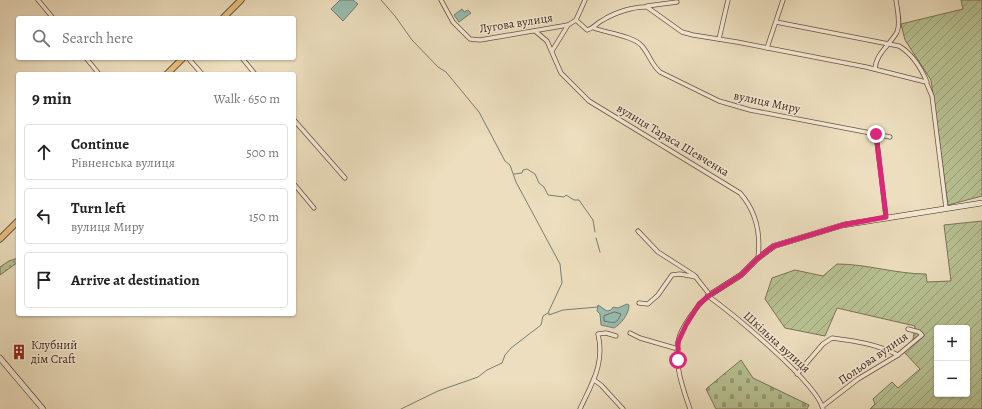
<!DOCTYPE html>
<meta charset="utf-8">
<style>
:root{--surface:#fff;--page:#f6f6f6;--text:#222;--muted:#767676;--line:#e0e0e0}
body{margin:0;font-family:Alegreya,serif;background:var(--page);color:var(--text)}
.controls{position:absolute;right:12px;bottom:12px;display:grid;overflow:hidden;border-radius:4px;box-shadow:0 1px 3px #0004}
.controls button{width:36px;height:36px;display:grid;place-items:center;padding:0;border:0;border-bottom:1px solid var(--line);background:var(--surface);color:var(--text);font:20px sans-serif}
.stop{position:absolute;width:12px;height:12px;margin:-9px;border:3px solid #db2777;border-radius:50%;background:#fff}
.stop.end{background:#db2777;border-color:#fff;box-shadow:0 1px 4px #0008}
.list{margin:0;padding:0;list-style:none}
h2{display:flex;justify-content:space-between;align-items:center;height:52px;margin:0;padding:0 16px;font-size:17px}
h2 small{font-size:13px;font-weight:400;color:var(--muted)}
.list li{display:grid;grid-template-columns:26px 1fr auto;gap:12px;align-items:center;box-sizing:border-box;height:56px;margin:0 8px 8px;padding:0 8px;border:1px solid var(--line);border-radius:4px}
.list b{display:block;font-size:15px;white-space:nowrap}
.list p{margin:0;font-size:13px;white-space:nowrap;color:var(--muted)}
.list em{font-size:13px;font-style:normal;color:var(--muted)}
.icon{flex:none;width:22px;height:22px;fill:none;stroke:currentColor;stroke-width:2;stroke-linecap:round;stroke-linejoin:round}
.map{position:relative;flex:none;width:982px;height:409px;overflow:hidden}
.search{position:absolute;background:var(--surface);box-shadow:0 1px 3px #0004;left:16px;top:16px;width:280px;height:44px;display:flex;align-items:center;gap:10px;box-sizing:border-box;padding:0 14px;border-radius:4px;color:var(--muted);font-size:15px}
.panel{position:absolute;background:var(--surface);box-shadow:0 1px 3px #0004;left:16px;top:72px;width:280px;height:244px;border-radius:4px}
.map>svg:first-child{display:block}
</style>
<div class="map">
<svg width="982" height="409" viewBox="0 0 982 409">
<defs>
<pattern id="grass-dots" width="8" height="8" patternUnits="userSpaceOnUse"><rect width="8" height="8" fill="#b7c192"/><path d="M2 2h.1M6 6h.1" fill="none" stroke="#969d76" stroke-width="1.8" stroke-linecap="round"/></pattern>
<pattern id="cemetery-stones" width="16" height="16" patternUnits="userSpaceOnUse"><rect width="16" height="16" fill="#b7c192"/><path d="M2 7V4a2 2 0 0 1 4 0v3zM10 15v-3a2 2 0 0 1 4 0v3z" fill="#969d76"/></pattern>
<pattern id="garden-furrows" width="10" height="10" patternUnits="userSpaceOnUse"><rect width="10" height="10" fill="#b7c192"/><path d="M-1 1l2-2M0 10L10 0M9 11l2-2" fill="none" stroke="#969d76"/></pattern>
</defs>
<rect width="100%" height="100%" fill="#ecdebe"/>
<filter id="stains"><feTurbulence type="fractalNoise" baseFrequency=".005" numOctaves="4"/><feColorMatrix values="0 0 0 0 .2 0 0 0 0 .09 0 0 0 0 .02 0 0 0 .5 -.17"/></filter>
<radialGradient id="worn" r=".72"><stop offset=".6" stop-color="#630" stop-opacity="0"/><stop offset="1" stop-color="#630" stop-opacity=".3"/></radialGradient>
<path fill="url(#grass-dots)" stroke="#7c7256" d="M 18,258 L 18,262 L 0,275 L 0,267 L 9,261 Z"/>
<path fill="url(#cemetery-stones)" stroke="#7c7256" d="M 741,360 L 753,378 L 809,405 L 807,409 L 716,409 L 706,389 Z"/>
<g fill="url(#garden-furrows)" stroke="#7c7256" fill-rule="evenodd">
<path d="M 961,0 L 982,0 L 982,196 L 948,205 L 931,80 L 905,40 L 901,24 L 963,9 Z"/>
<path d="M 982,221 L 982,409 L 870,409 L 875,404 L 873,399 L 892,382 L 898,388 L 920,369 L 903,351 L 912,346 L 915,326 L 837,308 L 825,336 L 785,328 L 765,299 L 772,278 L 795,270 L 823,276 L 837,264 C 867,264 896,274 926,274 L 927,282 L 951,281 L 944,225 ZM 937,328 L 967,328 L 967,394 L 937,394 Z"/>
</g>
<g fill="#99bcaf" stroke="#767f73">
<path d="M 340,0 L 353,0 L 358,4 L 343,21 L 331,9 Z"/>
<path d="M 462,9 L 464,12 L 468,10 L 471,13 L 459,22 L 454,15 Z"/>
<path d="M 627,304 L 629,305 C 629,314 621,324 614,328 L 601,325 L 600,314 L 597,311 L 598,305 L 607,311 L 611,310 L 613,307 L 618,308 Z"/>
</g>
<g fill="none" stroke-linecap="round" stroke-linejoin="round">
<path stroke="#6d7064" stroke-width="1" d="M 615,312 L 621,314 C 616,325 615,323 604,321 L 604,316 Z"/>
<g stroke="#767f73" stroke-width="1">
<path d="M 381,0 L 395,16 L 412,40 L 438,67 L 446,72 L 479,112 L 505,161 L 510,165 L 516,182 L 560,264 L 562,283 L 548,313 L 543,316 L 541,325 L 511,348 L 505,355 L 502,363 L 487,370 L 478,377 L 438,391 L 401,409"/>
<path d="M 514,174 L 522,173 L 523,170 L 527,169 L 535,174 L 539,183 L 544,187 L 548,195 L 564,197 L 566,195 L 574,200 L 579,200 L 593,220 L 595,232"/>
<path d="M 596,238 L 600,252"/>
<path d="M 549,313 L 549,315 L 563,310 L 598,307"/>
</g>
<defs>
<g id="street">
<path d="M 38,0 L 53,18"/>
<path d="M 441,0 L 453,22 L 470,39 L 480,40 L 568,25"/>
<path d="M 647,6 L 677,2"/>
<path d="M 576,20 L 587,30 C 595,28 596,23 603,20 C 614,13 634,6 647,7 L 682,32 L 693,35 L 737,42 L 866,67 L 926,82 L 932,96 L 946,208"/>
<path d="M 776,22 L 899,46 C 913,54 921,68 927,82"/>
<path d="M 594,28 C 606,33 634,36 642,46 C 649,54 651,64 660,72 L 719,101 L 750,110 L 876,134 L 886,217"/>
<path d="M 535,31 L 547,41 L 561,73 L 589,101 L 740,193 C 756,211 761,233 758,258"/>
<path d="M 719,39 L 728,0"/>
<path d="M 767,48 L 783,0"/>
<path d="M 552,51 L 568,25 L 576,20 L 585,0"/>
<path d="M 86,58 L 99,74"/>
<path d="M 188,58 L 202,74"/>
<path d="M 242,58 L 255,74"/>
<path d="M 875,69 C 876,53 890,45 897,32 C 901,23 897,9 896,0"/>
<path d="M 294,120 L 345,178"/>
<path d="M 876,134 L 890,137"/>
<path d="M 294,184 L 314,208"/>
<path d="M 638,231 L 658,252 L 694,275 L 710,295"/>
<path d="M 639,303 L 648,304 L 658,295 L 672,275 L 680,274 L 696,277"/>
<path d="M 630,333 L 640,338 L 678,349"/>
<path d="M 797,374 L 823,344 L 832,338 C 855,341 877,344 898,355"/>
<path d="M 594,380 L 601,385 L 623,409"/>
<path d="M 823,406 L 858,379 L 898,355 L 922,335 L 919,332 L 908,329"/>
<path d="M 580,409 C 592,383 605,364 598,334 L 606,333 L 616,336"/>
<path d="M 690,409 C 683,389 674,364 678,342 C 680,328 697,306 708,296 C 733,314 817,383 823,409"/>
</g>
<g id="secondary">
<path d="M 708,296 L 741,275 L 758,258 L 774,246 L 843,225 L 982,203"/>
<path d="M 0,358 L 43,409"/>
</g>
<g id="primary">
<path d="M 223,18 L 241,0"/>
<path d="M 167,74 L 183,58"/>
<path d="M 0,239 L 18,221"/>
</g>
</defs>
<use href="#street" stroke="#6c5242" stroke-width="5"/>
<use href="#secondary" stroke="#412419" stroke-width="6"/>
<use href="#primary" stroke="#412419" stroke-width="7"/>
<use href="#street" stroke="#f3ead5" stroke-width="3.5"/>
<use href="#secondary" stroke="#f3ead5" stroke-width="5"/>
<use href="#primary" stroke="#e6bf7f" stroke-width="5.5"/>
</g>
<g fill="none" stroke-linecap="round" stroke-linejoin="round">
<path stroke="#db2777" stroke-width="5" d="M 678,360 L 678,342 L 686,325 L 699,304 L 710,295 L 741,275 L 758,258 L 774,246 L 843,225 L 886,217 L 876,134"/>
</g>
<defs>
<symbol id="building-bare" viewBox="-9 -9 18 18"><path d="M-4-6H4V6H1V3H-1V6H-4ZM-2.5-4.3h1.7v1.8h-1.7ZM.8-4.3h1.7v1.8H.8ZM-2.5-1h1.7V.8h-1.7ZM.8-1h1.7V.8H.8Z" fill="#8f2418" stroke="#f3ead5" stroke-width="2.5" paint-order="stroke"/></symbol>
</defs>
<g fill-rule="evenodd">
<use href="#building-bare" x="8" y="341" width="22" height="22"/>
</g>
<g text-anchor="middle" stroke-width="3" stroke-linejoin="round" paint-order="stroke">
<g font-size="12" fill="#412419" stroke="#f3ead5">
<text transform="translate(516 23) rotate(-9)" y="4">Лугова вулиця</text>
<text transform="translate(767 102) rotate(12)" y="4">вулиця Миру</text>
<text transform="translate(673 140) rotate(31)" y="4">вулиця Тараса Шевченка</text>
<text transform="translate(777 342) rotate(42)" y="4">Шкільна вулиця</text>
<text transform="translate(873 358) rotate(-35)" y="4">Польова вулиця</text>
</g>
<g font-size="12" fill="#412419" stroke="#f3ead5" text-anchor="start">
<text x="31" y="349">Клубний<tspan x="31" dy="14">дім Craft</tspan></text>
</g>
</g>
<rect width="100%" height="100%" filter="url(#stains)"/>
<rect width="100%" height="100%" fill="url(#worn)"/>
</svg>
<div class="controls">
<button>+</button>
<button>−</button>
</div>
<div class="stop" style="left:678px;top:360px"></div>
<div class="stop end" style="left:876px;top:134px"></div>
<div class="search"><svg class="icon" aria-label="search" viewBox="0 0 24 24"><circle cx="10" cy="10" r="6"/><path d="M15 15l6 6"/></svg>Search here</div>
<section class="panel">
<h2>9 min<small>Walk · 650 m</small></h2>
<ul class="list">
<li><svg class="icon" aria-label="ahead" viewBox="0 0 24 24"><path d="M12 20V5M6 11l6-6 6 6"/></svg><div><b>Continue</b><p>Рівненська вулиця</p></div><em>500 m</em></li>
<li><svg class="icon" aria-label="left" viewBox="0 0 24 24"><path d="M17 20v-9H6M10 6l-5 5 5 5"/></svg><div><b>Turn left</b><p>вулиця Миру</p></div><em>150 m</em></li>
<li><svg class="icon" aria-label="arrive" viewBox="0 0 24 24"><path d="M6 21V4h12l-3 4 3 4H6"/></svg><div><b>Arrive at destination</b></div></li>
</ul>
</section>
</div>
